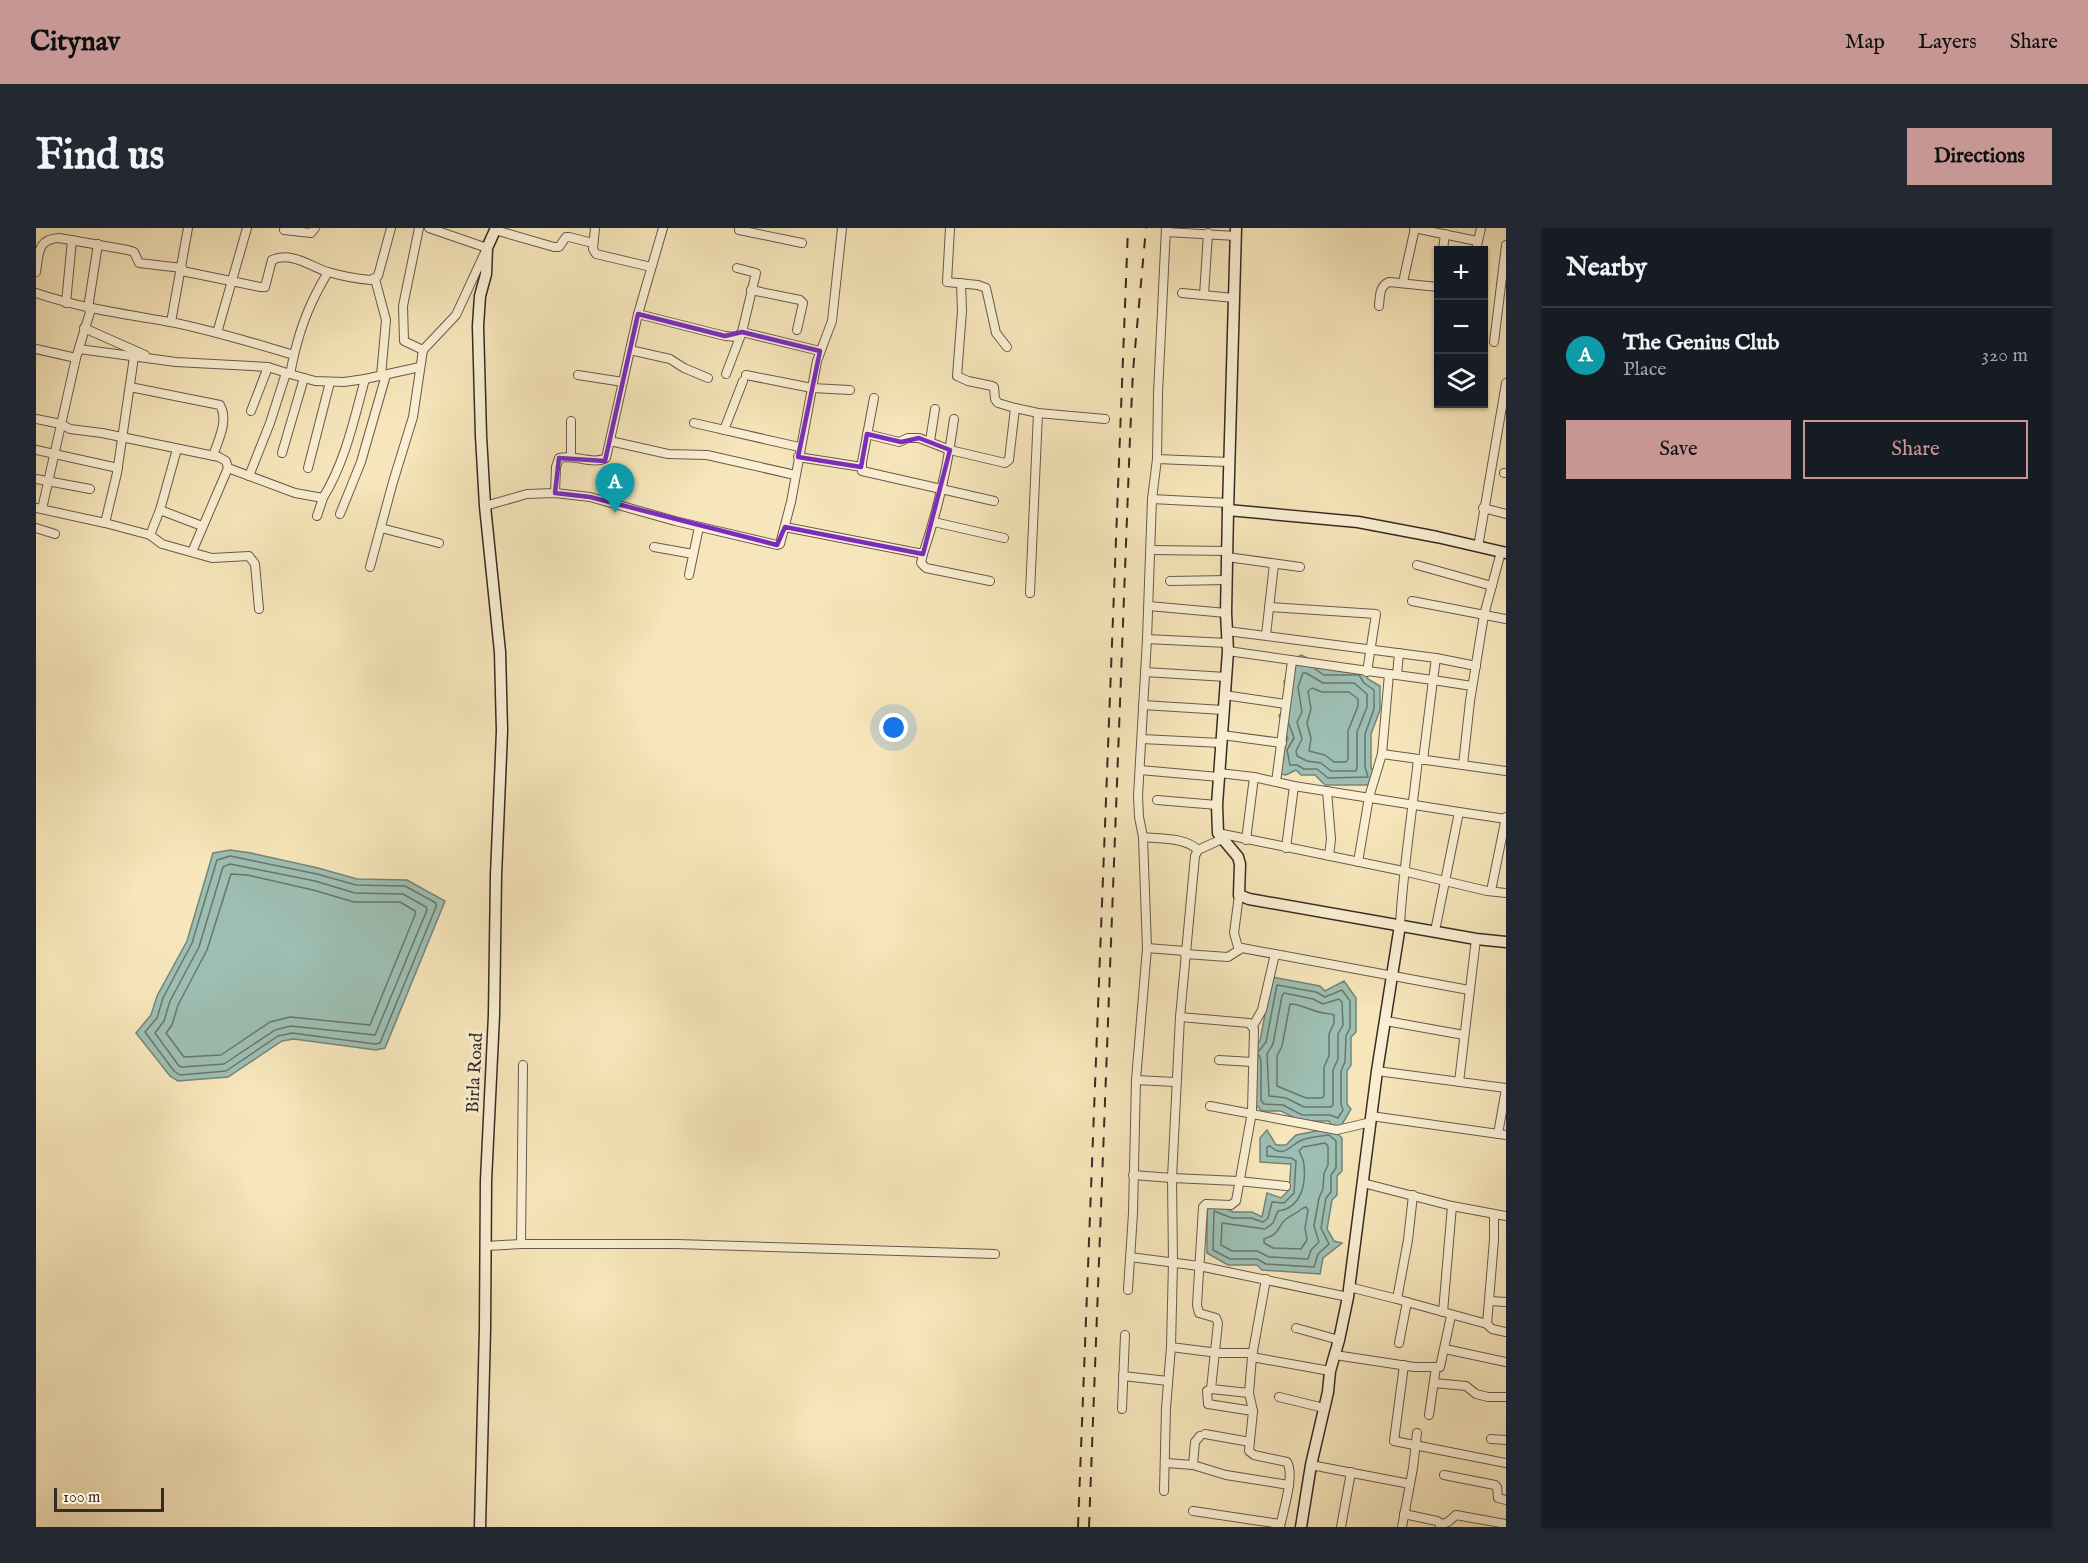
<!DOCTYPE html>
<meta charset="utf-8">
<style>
:root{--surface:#171b24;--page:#242831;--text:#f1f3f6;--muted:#9ea1a6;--line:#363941;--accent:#c59692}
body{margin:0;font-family:"IM FELL English",serif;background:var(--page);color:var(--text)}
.controls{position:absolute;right:18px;top:18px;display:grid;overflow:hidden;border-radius:0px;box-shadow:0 2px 4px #0004}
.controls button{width:54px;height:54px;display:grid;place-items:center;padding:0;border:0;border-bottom:2px solid var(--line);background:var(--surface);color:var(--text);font:30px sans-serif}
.scale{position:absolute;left:18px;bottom:15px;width:110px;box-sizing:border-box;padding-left:6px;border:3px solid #372b26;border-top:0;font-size:16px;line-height:21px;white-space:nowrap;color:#372b26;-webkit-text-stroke:4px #faefd3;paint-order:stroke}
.you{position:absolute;left:858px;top:500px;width:21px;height:21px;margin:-15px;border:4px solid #fff;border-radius:50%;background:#1a73e8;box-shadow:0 0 0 9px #1a73e833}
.badge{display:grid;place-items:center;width:39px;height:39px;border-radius:50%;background:var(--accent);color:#fff;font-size:20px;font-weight:700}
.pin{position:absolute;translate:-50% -50px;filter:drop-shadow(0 2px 3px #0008)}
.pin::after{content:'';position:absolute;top:32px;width:21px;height:18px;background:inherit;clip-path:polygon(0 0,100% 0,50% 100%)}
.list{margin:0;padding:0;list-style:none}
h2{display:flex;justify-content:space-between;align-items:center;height:78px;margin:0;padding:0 24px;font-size:26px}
h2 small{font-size:20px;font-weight:400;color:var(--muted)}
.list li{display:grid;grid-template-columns:39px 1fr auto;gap:18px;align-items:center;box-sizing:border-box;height:96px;padding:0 24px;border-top:2px solid var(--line)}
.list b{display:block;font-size:22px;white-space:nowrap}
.list p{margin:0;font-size:20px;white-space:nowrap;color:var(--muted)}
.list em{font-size:20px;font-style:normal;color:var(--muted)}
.actions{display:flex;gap:12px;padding:18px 24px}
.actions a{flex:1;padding:14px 0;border:2px solid var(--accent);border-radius:0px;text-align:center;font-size:21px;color:var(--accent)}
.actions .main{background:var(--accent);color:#111}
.icon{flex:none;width:33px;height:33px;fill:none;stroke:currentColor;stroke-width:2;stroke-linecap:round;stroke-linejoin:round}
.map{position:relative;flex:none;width:1470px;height:1299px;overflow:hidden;border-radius:0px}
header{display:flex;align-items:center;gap:36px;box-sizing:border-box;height:84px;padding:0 30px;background:var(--accent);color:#111}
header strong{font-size:28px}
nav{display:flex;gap:33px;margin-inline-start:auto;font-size:21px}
.intro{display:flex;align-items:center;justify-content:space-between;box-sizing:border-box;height:144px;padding:0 36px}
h1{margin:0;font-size:42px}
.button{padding:15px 27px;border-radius:0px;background:var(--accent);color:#111;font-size:21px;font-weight:700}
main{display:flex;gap:36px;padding:0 36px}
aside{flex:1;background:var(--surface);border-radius:0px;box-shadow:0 2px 4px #0004}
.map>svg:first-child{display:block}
</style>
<header>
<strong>Citynav</strong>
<nav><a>Map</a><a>Layers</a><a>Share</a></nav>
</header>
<div class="intro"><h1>Find us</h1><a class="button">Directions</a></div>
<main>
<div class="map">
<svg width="1470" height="1299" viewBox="0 0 1470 1299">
<rect width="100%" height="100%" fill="#f7e6bb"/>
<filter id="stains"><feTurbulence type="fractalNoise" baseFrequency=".00333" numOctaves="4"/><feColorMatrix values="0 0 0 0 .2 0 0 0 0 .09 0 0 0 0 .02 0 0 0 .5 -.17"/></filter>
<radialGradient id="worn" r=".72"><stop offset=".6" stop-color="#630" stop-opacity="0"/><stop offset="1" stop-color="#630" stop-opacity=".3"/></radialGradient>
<g fill="#9dbfb3" stroke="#74847b" stroke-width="1.5">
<path d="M 1265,427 L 1284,436 L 1289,441 L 1328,441 L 1332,451 L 1344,458 L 1344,482 L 1335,506 L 1335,540 L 1340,545 L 1337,557 L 1289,557 L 1279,547 L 1265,547 L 1260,542 L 1250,547 L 1238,545 L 1248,530 L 1243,520 L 1252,511 L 1243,487 L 1253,482 L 1248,453 L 1253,448 L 1253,434 Z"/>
<path d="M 194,622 L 215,625 L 282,640 L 321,651 L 371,652 L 409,673 L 349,820 L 340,822 L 258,811 L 246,813 L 192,849 L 142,853 L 134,848 L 100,805 L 115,787 L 121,768 L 151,713 L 177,625 Z"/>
<path d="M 1236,749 L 1284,758 L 1289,763 L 1308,753 L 1320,770 L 1320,804 L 1315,809 L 1315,837 L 1311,843 L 1311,876 L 1315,881 L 1301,905 L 1306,910 L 1306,943 L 1301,948 L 1301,967 L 1296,972 L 1291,1001 L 1298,1013 L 1306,1015 L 1287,1030 L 1284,1046 L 1226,1042 L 1221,1037 L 1192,1037 L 1171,1025 L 1171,982 L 1178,974 L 1197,984 L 1216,984 L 1226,989 L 1231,965 L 1245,970 L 1253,962 L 1255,936 L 1224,934 L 1224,910 L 1231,902 L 1240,917 L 1250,917 L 1260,907 L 1296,900 L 1293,893 L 1265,893 L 1245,883 L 1226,883 L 1219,876 L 1214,823 L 1224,813 Z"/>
</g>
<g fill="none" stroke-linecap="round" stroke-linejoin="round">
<g stroke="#6a756c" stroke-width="1.5">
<path d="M 1267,445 L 1270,445 L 1287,455 L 1318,455 L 1331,466 L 1331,479 L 1321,504 L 1321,540 L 1320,543 L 1295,543 L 1285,535 L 1271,533 L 1261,528 L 1260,523 L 1266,511 L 1261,494 L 1266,484 L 1262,459 Z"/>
<path d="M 1276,460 L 1286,464 L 1313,464 L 1322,471 L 1322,478 L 1312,503 L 1312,531 L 1310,534 L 1298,534 L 1289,527 L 1273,523 L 1275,510 L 1271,495 L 1275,481 L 1272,463 Z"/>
<path d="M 1253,496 L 1258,510 L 1251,522 L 1254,537 L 1261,537 L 1268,541 L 1281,541 L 1292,550 L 1332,549 L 1329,539 L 1329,506 L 1338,481 L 1338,462 L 1328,455 L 1323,447 L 1288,447 L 1279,441"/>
<path d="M 194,628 L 281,646 L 320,657 L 369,658 L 400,675 L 400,679 L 344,815 L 339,816 L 256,805 L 242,808 L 190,843 L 144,847 L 138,843 L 109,804 L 121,790 L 127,770 L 156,715 L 181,632 Z"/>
<path d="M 194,636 L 279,653 L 319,665 L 367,666 L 390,679 L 391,682 L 339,807 L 255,798 L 239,802 L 188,836 L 146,839 L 143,838 L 119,805 L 128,793 L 134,773 L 163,719 L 187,639 Z"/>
<path d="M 195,646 L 211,647 L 277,662 L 318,674 L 364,674 L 379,683 L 379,687 L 334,797 L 254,789 L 234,794 L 185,827 L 148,829 L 130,805 L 136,797 L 142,777 L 171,722 Z"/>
<path d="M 1248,765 L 1277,771 L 1287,776 L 1303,771 L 1306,774 L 1307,797 L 1302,806 L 1302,831 L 1297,842 L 1297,877 L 1295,879 L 1268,879 L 1250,870 L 1233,868 L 1231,826 L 1237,816 L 1246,768 Z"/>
<path d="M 1254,776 C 1265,776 1273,782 1283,784 C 1289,786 1293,785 1298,787 L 1298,795 L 1293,806 L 1293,828 L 1288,839 L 1288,868 L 1286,870 L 1270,870 L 1241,858 L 1241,828 L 1246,818 Z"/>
<path d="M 1223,827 L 1225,833 L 1225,872 L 1228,876 L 1247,877 L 1266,887 L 1294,887 L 1302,890 L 1307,882 L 1305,876 L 1305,843 L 1309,834 L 1310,808 L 1314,800 L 1314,773 L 1306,762 L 1289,769 L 1280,764 L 1241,757 L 1230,814 L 1223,823"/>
<path d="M 1293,907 L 1300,913 L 1300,940 L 1295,947 L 1295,964 L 1290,970 L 1285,1000 L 1293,1016 L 1282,1026 L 1278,1039 L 1230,1036 L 1221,1031 L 1194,1031 L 1177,1022 L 1178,983 L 1196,990 L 1215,990 L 1227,994 L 1232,990 L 1236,974 L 1248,975 L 1258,965 L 1260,933 L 1255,930 L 1231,928 L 1231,919 L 1234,918 C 1248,931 1253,918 1264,913 C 1272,909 1284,908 1293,907 Z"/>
<path d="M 1289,915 L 1292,918 L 1292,937 L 1288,945 L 1287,961 L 1283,970 L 1278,998 L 1283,1014 L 1275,1022 L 1272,1031 L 1233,1029 L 1221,1023 L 1196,1023 L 1185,1017 L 1186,995 L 1229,1001 L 1237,995 L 1242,983 C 1265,980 1270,957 1268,937 C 1268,932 1265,927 1263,923 L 1267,919 Z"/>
<path d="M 1267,980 L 1270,979 L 1272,982 L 1269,1000 L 1271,1012 L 1265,1021 L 1237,1020 L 1228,1015 L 1228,1011 C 1246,1005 1241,998 1250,991 C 1256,987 1261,985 1267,980 Z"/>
</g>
<defs>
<g id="street">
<path d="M 383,0 L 367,78 L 368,113 L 387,122"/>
<path d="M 559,0 L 557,21 L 560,26 L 615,39"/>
<path d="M 703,0 L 703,2 L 766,15"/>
<path d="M 914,0 L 911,54 L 942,57 L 950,60 L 960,105 L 971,119"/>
<path d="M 1130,0 L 1122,165 L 1121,231 L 1116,271 L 1111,411 L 1191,415"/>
<path d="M 1378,0 L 1441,13"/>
<path d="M 248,2 L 275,5 L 279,0"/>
<path d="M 459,2 L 518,19 L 523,19 L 530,9 L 533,9 L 557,15"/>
<path d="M 1130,4 L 1200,8"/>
<path d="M 1407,22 L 1409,6"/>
<path d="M 1440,22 L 1445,0"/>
<path d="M 146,43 L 224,59 L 229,59 L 236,32 C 256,23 275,39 292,44 C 306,48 321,51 335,52 L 342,48 L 355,0"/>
<path d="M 0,44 C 3,26 1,11 23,10 L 92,22 L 98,24 L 103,35 L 146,40"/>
<path d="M 339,51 L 350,92 L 345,148"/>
<path d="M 1367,54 L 1379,0"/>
<path d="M 925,55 L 926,83 L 921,148 L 932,153 L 956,158 L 958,159 L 959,171 L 962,175 L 979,180"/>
<path d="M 715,62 L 764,72 L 767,75 L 761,102"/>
<path d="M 0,65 C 44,80 88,86 134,94 C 176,102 217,115 258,127 L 254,146 L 279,153 L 308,154 L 329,151 L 384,139"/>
<path d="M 1146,65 L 1198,70"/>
<path d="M 1168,67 L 1172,5"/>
<path d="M 30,75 L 36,12"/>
<path d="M 1343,78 C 1344,69 1343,58 1353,54 L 1402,59"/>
<path d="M 52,80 L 62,16"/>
<path d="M 602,86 L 689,108 L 701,109 L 706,104 L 720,45 L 701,40"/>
<path d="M 135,94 L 152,0"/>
<path d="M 48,100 L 109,127"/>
<path d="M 181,105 L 211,0"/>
<path d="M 1458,114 L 1470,17"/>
<path d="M 0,121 L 40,130"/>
<path d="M 43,121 L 140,134 L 232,139 L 254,146"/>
<path d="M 594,122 L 634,131 L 648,140 L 672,150"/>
<path d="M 258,127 C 266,94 275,73 292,44"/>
<path d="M 690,146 L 706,104 L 784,123"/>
<path d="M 542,147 L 587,154"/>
<path d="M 710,147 L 776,160 L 814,162"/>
<path d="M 94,159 L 184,177 C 193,193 182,212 177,228"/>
<path d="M 838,170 L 826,234 L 826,243 L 958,273"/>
<path d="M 215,183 L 232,139"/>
<path d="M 0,191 L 25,196 L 34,201 L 66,205 L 183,229 L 190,233 L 192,240 L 259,265 L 287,270 C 309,234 318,192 329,151"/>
<path d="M 535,193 L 535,229"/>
<path d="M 658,195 L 763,219"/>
<path d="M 688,202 L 707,153"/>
<path d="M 831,206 L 863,214 L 872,210 L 883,210 L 914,222 L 969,235 L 973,232 L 979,180 L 1002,185 L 1069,191"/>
<path d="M 574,213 L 632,226 L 671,227 L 759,247"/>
<path d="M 894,213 L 899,181"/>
<path d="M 0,222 L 82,240"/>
<path d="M 246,225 L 268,150"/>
<path d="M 762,229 L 826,239"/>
<path d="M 1121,231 L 1193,234"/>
<path d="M 272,240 L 294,154"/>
<path d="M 1468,245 L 1470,245"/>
<path d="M 213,248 L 234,195 L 250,145"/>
<path d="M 0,251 L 54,261"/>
<path d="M 519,265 L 520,239 L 523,230 C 538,226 557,237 570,230 L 602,86 L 627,0"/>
<path d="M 1116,271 L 1192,275"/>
<path d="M 449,278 L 491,266 L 519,265 L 554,269 L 639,293 L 741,317 L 744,316 L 755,274 L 781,133 L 796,93 L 806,0"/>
<path d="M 0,280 L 69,295 L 114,307 L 126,316 L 176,330 L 213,328 L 219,336 L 223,381"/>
<path d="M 1447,280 L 1470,286"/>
<path d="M 6,281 L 40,130 L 55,81"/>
<path d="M 124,282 L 166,298"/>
<path d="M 304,286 L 325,234 L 350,147"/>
<path d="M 281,288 L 287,270"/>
<path d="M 898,294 L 968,310"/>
<path d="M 69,295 L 81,245 L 98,129"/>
<path d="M 749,299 L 887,326 C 902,282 912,237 918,191"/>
<path d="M 0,300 L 19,306"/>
<path d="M 345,300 L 403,315"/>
<path d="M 114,307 L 124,282 L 141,221"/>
<path d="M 618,319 L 657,326"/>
<path d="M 1442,319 L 1470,155"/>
<path d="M 1115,322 L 1192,323"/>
<path d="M 156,324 L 192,240"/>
<path d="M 887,326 L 885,335 L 890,340 L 954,353"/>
<path d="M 1191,329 L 1264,339"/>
<path d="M 1381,337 L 1456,358"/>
<path d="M 334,339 L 357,254 L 377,189 L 387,122 L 420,87 L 451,20 L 393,0"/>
<path d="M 653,347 L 663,299"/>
<path d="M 1134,353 L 1191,352"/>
<path d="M 994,365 L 1002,185"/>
<path d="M 1376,373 L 1470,391"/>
<path d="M 1113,378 L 1190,385"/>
<path d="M 1233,379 L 1340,386 L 1331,444"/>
<path d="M 1191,403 L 1400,430 L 1397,452 L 1436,458"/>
<path d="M 1230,407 L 1238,336"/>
<path d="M 1192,423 L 1353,446 L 1346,526 L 1333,569 L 1322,634"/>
<path d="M 1400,430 L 1440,438"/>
<path d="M 1109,444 L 1190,449"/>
<path d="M 1353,446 L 1397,452 L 1387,532"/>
<path d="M 1361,447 L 1363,425"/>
<path d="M 1188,467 L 1250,476"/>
<path d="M 1107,477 L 1187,482"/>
<path d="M 1186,507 L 1246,515"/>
<path d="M 1106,511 L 1185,515"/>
<path d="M 1346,526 L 1470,543"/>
<path d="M 1427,537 L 1434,473 L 1448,387 L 1465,324"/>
<path d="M 1104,542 L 1183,549"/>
<path d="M 1183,545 L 1218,549 L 1258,558 L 1423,584 L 1399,703"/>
<path d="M 1240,554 L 1256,433"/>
<path d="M 1291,563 L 1295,611 L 1293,628"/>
<path d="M 1121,572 L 1181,577"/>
<path d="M 1423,584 L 1470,591"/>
<path d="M 1182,605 L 1367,643 L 1451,663 L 1470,665"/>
<path d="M 1107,609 C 1124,611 1149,609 1162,622"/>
<path d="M 1186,611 L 1162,622 L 1159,628 L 1144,789 L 1213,795 L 1218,801 L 1216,884 L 1200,973 L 1195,977 L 1170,976 L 1167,979 L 1161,1077 L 1163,1085 L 1180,1090 L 1182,1095 L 1175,1161 L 1213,1165"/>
<path d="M 1210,612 L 1218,549"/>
<path d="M 1250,620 L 1258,558"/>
<path d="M 1455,663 L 1470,589"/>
<path d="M 1203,667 L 1198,705 L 1202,719 L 1206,720 L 1433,762"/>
<path d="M 1364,697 C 1367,641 1376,587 1382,531"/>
<path d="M 1111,720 L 1149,723"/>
<path d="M 1149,726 L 1192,729 L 1206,720"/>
<path d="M 1350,793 L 1428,807"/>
<path d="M 1217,798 L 1226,782 L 1239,726"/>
<path d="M 1183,832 L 1216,834"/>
<path d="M 1341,843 L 1470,860"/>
<path d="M 1100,852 L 1139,854"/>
<path d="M 1423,854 L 1440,711"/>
<path d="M 1174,878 L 1301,902 L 1335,894"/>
<path d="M 1335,888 L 1470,907"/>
<path d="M 1462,906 L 1470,861"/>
<path d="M 1097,947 L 1136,950 L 1144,789"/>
<path d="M 1327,955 L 1416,978 L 1470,988"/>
<path d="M 485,1016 L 487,837"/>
<path d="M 450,1018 L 485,1016 L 641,1016 L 959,1026"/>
<path d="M 1094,1029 L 1163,1038 L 1312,1069"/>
<path d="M 1230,1051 L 1216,1129 L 1294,1143"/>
<path d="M 1313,1059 L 1361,1071"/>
<path d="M 1092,1062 L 1097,985 L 1100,852 L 1111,720 L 1107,609 L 1103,589 L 1102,568 L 1111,411"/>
<path d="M 1454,1073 L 1470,1074"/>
<path d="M 1371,1074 L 1451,1096 L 1458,1012 L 1458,987"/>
<path d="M 1407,1084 L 1416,978"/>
<path d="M 1451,1096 L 1456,1101 L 1470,1104"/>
<path d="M 1260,1100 L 1303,1112"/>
<path d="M 1363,1115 L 1371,1074 L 1361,1071 L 1372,1012 L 1377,967"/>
<path d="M 1135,1119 L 1182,1125 L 1216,1125"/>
<path d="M 1409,1121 L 1470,1134"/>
<path d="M 1299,1127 L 1378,1139 L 1404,1139 L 1415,1088"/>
<path d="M 1216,1129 L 1213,1165 L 1217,1183 L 1213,1223 L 1218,1227 L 1251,1234 C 1259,1247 1247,1283 1244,1299"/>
<path d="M 1368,1137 L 1358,1213 L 1470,1235"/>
<path d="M 1087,1148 L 1132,1153"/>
<path d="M 1398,1155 L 1430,1158 L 1440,1166 L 1452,1169 L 1470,1169"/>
<path d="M 1175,1161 L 1171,1163 L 1172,1176 L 1217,1183"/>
<path d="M 1243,1169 L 1288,1180"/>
<path d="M 1086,1181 L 1089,1107"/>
<path d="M 1393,1187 L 1400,1139"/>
<path d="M 1169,1206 L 1214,1214"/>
<path d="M 1455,1211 L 1470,1212"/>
<path d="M 1130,1235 L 1157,1237 L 1190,1247 L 1253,1257"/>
<path d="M 1157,1237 L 1159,1214 L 1164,1208"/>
<path d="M 1275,1237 L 1374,1256"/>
<path d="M 1408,1247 L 1459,1257 L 1461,1259 L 1462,1270 L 1470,1272"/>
<path d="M 1128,1263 L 1130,1180 L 1135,1119 L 1137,1034 L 1136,950 L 1202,953 L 1250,958"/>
<path d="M 1157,1283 L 1244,1296"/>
<path d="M 1368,1286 L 1401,1293 L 1404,1295 L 1404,1299"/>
<path d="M 1404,1297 L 1412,1294 L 1420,1287 L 1470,1296"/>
<path d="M 1305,1299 L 1315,1244"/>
<path d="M 1366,1299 L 1377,1240 L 1381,1205"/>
</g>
<g id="secondary">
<path d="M 1200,0 L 1192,282 L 1190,385 L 1192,423 L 1181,577 L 1182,605 L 1202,629 L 1204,636 L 1203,667 L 1213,671 L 1440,711 L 1470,714"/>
<path d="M 1192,282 L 1322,294 L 1401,309 L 1470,325"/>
<path d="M 444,1299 L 449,1101 L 450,953 L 458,787 L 460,648 L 466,503 L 464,424 L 449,278 L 445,208 L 442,98 L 444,68 L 450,46 L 451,20 L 460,0"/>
<path d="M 1265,1299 L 1275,1237 L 1292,1164 L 1294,1143 L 1303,1112 L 1312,1069 L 1341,843 L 1364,697"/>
</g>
</defs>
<use href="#street" stroke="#675a4b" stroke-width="10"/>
<use href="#secondary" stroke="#372b26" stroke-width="13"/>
<use href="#street" stroke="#faefd3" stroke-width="8"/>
<use href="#secondary" stroke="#faefd3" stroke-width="10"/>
<g stroke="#372b26" stroke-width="2" stroke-dasharray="10 10" stroke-linecap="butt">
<path d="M 1042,1299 L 1092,0"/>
<path d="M 1053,1299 L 1094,209 L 1097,143 L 1110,0"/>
</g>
</g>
<path fill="none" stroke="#7b2cbf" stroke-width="4.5" stroke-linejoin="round" d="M 602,86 L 689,108 L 706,104 L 784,123 L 762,229 L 825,239 L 831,206 L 865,214 L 883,210 L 914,222 L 887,326 L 749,299 L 741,317 L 554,269 L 519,265 L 523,230 L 569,233 Z"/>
<g text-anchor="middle" stroke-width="6" stroke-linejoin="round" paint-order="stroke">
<g font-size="18" fill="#372b26" stroke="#faefd3">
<text transform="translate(438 845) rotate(-87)" y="6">Birla Road</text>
</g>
</g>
<rect width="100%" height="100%" filter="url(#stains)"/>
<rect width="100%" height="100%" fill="url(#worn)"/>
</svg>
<div class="controls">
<button>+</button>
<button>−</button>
<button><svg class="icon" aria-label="layers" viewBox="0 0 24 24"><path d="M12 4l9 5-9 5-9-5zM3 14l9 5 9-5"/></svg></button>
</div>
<div class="scale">100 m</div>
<div class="you"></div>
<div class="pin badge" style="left:579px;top:285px;background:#0f9aa8">A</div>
</div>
<aside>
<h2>Nearby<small></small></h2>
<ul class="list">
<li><span class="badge" style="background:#0f9aa8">A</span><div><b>The Genius Club</b><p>Place</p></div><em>320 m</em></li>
</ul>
<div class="actions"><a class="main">Save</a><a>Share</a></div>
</aside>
</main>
